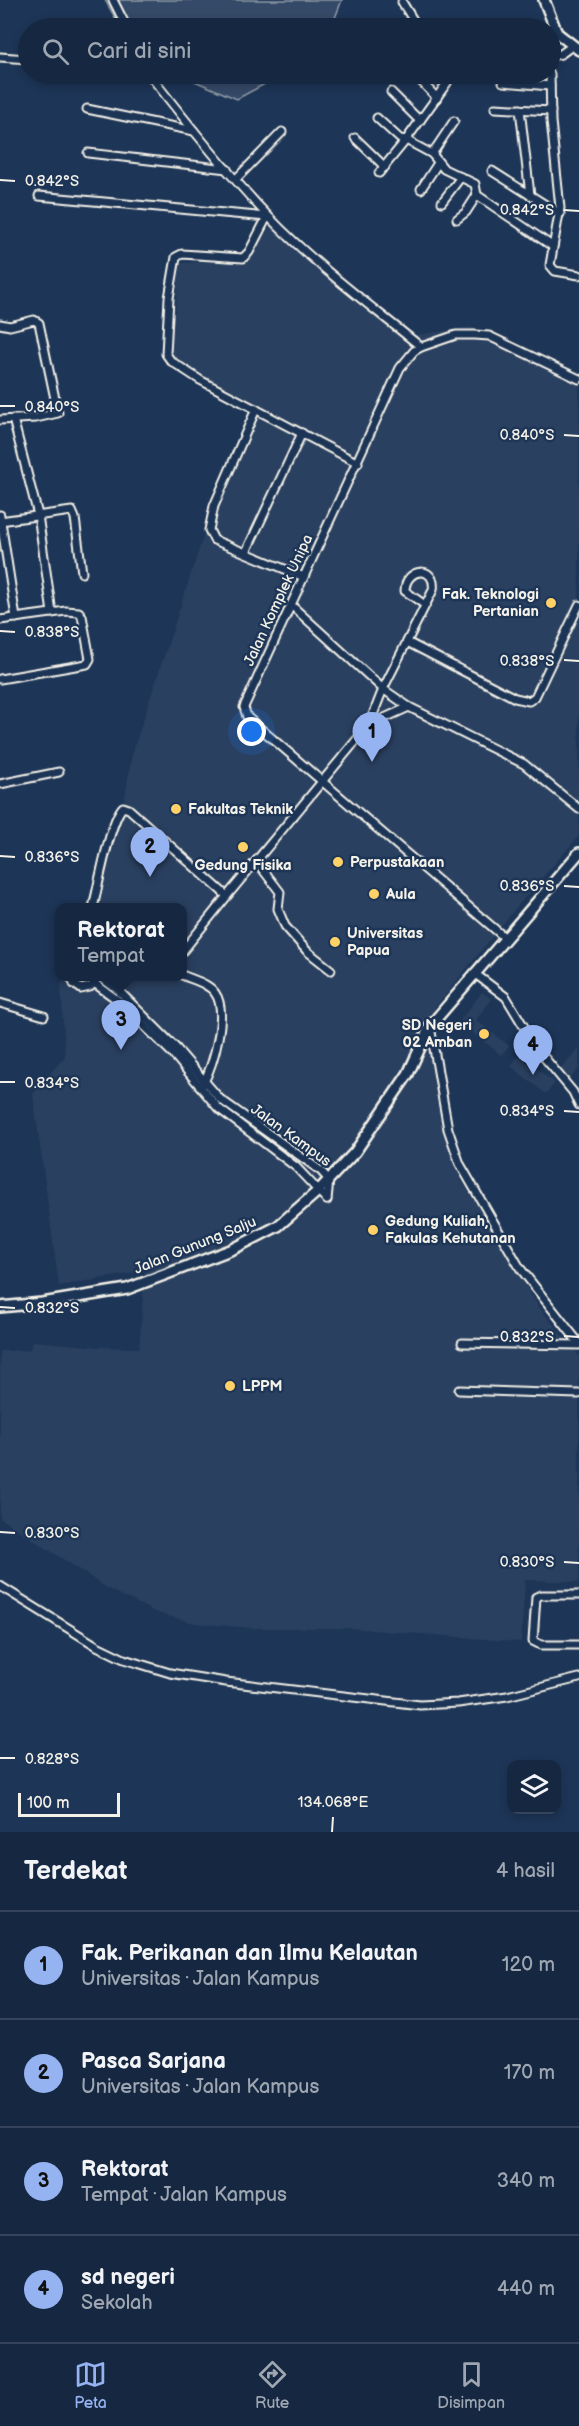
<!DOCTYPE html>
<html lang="id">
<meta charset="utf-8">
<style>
:root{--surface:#162841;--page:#23344c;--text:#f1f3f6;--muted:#9ea6b1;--line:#35445a;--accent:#95b2f1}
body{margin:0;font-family:"Balsamiq Sans",sans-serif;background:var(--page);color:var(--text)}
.controls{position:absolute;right:18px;bottom:18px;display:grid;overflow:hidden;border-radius:12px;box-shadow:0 3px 9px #0003}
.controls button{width:54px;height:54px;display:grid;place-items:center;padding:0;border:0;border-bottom:2px solid var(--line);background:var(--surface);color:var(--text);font:30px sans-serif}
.scale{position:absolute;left:18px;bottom:15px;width:102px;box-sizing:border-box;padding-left:6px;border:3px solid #f4f1e8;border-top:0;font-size:16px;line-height:21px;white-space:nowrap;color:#f4f1e8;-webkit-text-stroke:4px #1d3557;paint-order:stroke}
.you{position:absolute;left:252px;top:732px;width:21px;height:21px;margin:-15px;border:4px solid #fff;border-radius:50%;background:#1a73e8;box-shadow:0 0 0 9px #1a73e833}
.badge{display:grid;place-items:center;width:39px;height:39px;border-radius:50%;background:var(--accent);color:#111;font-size:20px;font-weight:700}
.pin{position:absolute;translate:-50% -50px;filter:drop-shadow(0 2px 3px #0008)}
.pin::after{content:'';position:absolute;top:32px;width:21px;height:18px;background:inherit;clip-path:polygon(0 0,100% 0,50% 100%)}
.popup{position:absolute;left:55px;top:903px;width:132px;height:78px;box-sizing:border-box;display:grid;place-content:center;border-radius:12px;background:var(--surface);filter:drop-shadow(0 2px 4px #0005);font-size:20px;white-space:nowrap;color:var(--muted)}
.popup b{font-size:22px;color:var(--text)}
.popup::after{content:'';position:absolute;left:50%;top:100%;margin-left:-12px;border:12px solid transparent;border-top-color:var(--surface)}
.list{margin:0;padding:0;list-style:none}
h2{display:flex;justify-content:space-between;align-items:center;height:78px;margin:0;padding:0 24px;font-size:26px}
h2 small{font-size:20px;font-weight:400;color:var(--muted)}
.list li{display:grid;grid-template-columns:39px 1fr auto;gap:18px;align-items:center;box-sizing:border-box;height:108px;padding:0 24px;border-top:2px solid var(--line)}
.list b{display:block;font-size:22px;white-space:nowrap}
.list p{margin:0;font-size:20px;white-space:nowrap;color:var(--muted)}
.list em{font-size:20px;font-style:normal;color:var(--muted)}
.icon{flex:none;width:33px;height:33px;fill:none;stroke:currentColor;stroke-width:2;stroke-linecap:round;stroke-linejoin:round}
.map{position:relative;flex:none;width:579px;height:1832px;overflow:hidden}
.search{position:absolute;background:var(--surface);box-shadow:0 3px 9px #0003;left:18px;right:18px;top:18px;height:66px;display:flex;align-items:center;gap:15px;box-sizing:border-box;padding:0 21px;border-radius:33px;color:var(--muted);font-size:22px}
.sheet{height:510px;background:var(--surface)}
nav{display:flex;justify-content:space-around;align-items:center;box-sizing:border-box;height:84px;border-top:2px solid var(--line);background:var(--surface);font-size:16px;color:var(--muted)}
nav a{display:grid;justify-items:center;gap:3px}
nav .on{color:var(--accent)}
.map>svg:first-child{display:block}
</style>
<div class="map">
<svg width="579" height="1832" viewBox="0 0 579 1832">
<rect width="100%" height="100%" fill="#1d3557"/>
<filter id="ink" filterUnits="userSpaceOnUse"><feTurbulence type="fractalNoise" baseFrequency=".0167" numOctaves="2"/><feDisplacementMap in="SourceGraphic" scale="12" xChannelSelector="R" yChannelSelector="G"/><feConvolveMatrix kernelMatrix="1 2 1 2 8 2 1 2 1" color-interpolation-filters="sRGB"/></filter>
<g filter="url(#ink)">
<g fill="#2a4060">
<path d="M 275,221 L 415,335 L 470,327 L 529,350 L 579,374 L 579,836 L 519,904 L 434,1009 L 432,1067 L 443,1121 L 460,1178 L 539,1307 L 579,1356 L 579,1582 L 525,1580 L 521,1642 L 348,1628 L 251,1628 L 194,1623 L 157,1613 L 110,1590 L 0,1518 L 0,1351 L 30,1350 L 32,1341 L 101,1347 L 139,1348 L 145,1271 L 59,1286 L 33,1094 L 65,1056 L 61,986 L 64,977 L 182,976 L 182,908 L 86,907 L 94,879 L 106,874 L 121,821 L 132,754 L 204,534 L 250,412 L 171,354 L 180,263 L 244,260 Z"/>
<path d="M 482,992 L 492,999 L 476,1020 L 509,1046 L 501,1055 L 459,1022 Z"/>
<path d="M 579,1047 L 579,1068 L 569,1080 L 558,1072 Z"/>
<path d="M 519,1055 L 555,1083 L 546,1094 L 511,1066 Z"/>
</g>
<g fill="#354a67" stroke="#949ea8" stroke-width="1.5">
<path d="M 105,0 L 342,0 L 331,28 L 121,28 Z"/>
<path d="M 178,74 L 283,74 L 237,99 Z"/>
</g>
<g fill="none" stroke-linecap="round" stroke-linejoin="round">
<defs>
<g id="minor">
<path d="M 113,0 L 127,28"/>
<path d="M 402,2 L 418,28"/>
<path d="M 550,56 L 561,54 L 572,46"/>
<path d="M 0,57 L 28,59"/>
<path d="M 149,74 C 187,123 226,172 269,217 C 315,265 370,305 421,347"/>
<path d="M 414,74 L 437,98"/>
<path d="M 451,74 L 447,83 L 406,140 L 432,154 L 444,169 L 475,184 L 477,195"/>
<path d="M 550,74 L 551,121 L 560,208 L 550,265 L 555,271 L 579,275"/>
<path d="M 503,82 L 550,86"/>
<path d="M 391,92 L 420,121"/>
<path d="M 495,108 L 551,111"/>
<path d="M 87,109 L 194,131"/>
<path d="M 520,109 L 530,195"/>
<path d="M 377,118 L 400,139 L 406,140 L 379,173"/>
<path d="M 355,138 L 385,167"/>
<path d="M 88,153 L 227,169"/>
<path d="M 432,154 L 454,121"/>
<path d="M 492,171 L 560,214"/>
<path d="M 236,179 L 282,132"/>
<path d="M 421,189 L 438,163"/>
<path d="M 39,196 L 267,217"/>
<path d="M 442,202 L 461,177"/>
<path d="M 269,218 L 267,217 L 249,252 L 243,258 L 182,254 L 176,257 L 169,298 L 166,354 L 171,361 L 200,380 L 358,463"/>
<path d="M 457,219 L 466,212 L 477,195 L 552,246"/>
<path d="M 0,324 L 10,326 L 34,320 L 39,323 L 58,413 L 36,418 L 0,420"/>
<path d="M 256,409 L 214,506 L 209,530 L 214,540 L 304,577"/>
<path d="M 13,419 L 38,515 L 52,613"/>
<path d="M 0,515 L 16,618"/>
<path d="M 0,521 L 72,511 L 75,518 L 82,573"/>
<path d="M 246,552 L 302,433"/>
<path d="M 291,605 L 383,689 L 409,707 L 524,764 L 579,809"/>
<path d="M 0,620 L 66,611 L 79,612 L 82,616 L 90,659 L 87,664 L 0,679"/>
<path d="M 407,642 L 515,698 L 529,701 L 535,697 L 579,605"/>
<path d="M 369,725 L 409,707"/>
<path d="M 0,784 L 59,772"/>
<path d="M 257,862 L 280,892 L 278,909 L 285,926 L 307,951 L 331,970"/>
<path d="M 93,908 C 98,887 110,820 123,807 L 129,809 L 227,896 L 369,725 L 383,689 L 433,590 C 437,565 405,567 405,591 L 425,605"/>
<path d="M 504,937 L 247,717 L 244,707 L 400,368 L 414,351 L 421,347 L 456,335 L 475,335 L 489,336 L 579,379"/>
<path d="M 182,952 L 227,896"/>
<path d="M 474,973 L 506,997 L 538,1050 L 573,1092 L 579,1105"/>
<path d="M 182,975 C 193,980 208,983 215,993 C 229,1012 213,1065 203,1084"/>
<path d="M 71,976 L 74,984 L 81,989 L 90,987 L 95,982"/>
<path d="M 99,976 L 119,991 L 177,1049 L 220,1099 L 321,1171 L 329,1180 L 327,1200"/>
<path d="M 94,983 L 119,1001 L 174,1055 L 218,1108 L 296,1167 L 327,1200"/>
<path d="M 0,1003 L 44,1016"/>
<path d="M 430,1026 L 448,1129 L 460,1164 L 520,1268 L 579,1343"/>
<path d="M 462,1343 L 579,1345"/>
<path d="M 459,1390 L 579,1394"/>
<path d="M 0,1586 L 97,1646 L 124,1659 L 170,1673 L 226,1682 L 420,1705 L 458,1703 L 507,1696 L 579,1678"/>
<path d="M 579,1595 L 541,1595 L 536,1597 L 533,1641 L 541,1645 L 579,1645"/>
</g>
<g id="major">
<path d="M 544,0 L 557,33 L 579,50"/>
<path d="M 0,1307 L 42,1303 L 127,1289 L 233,1249 L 278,1226 L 318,1191 L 355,1152 L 408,1074 L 430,1026 L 579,853"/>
</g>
</defs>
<use href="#minor" stroke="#f4f1e8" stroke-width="11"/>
<use href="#major" stroke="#f4f1e8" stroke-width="14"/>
<use href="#minor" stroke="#1d3557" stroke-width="7"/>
<use href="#major" stroke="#1d3557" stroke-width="9"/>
</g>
</g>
<path fill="none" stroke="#f4f1e8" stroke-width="2" d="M 0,180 L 15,181M 564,210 L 579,211M 0,406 L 15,406M 564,435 L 579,436M 0,631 L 15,632M 564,660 L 579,661M 0,856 L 15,857M 564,886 L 579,887M 0,1082 L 15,1082M 564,1111 L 579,1112M 0,1307 L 15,1308M 564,1336 L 579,1337M 0,1532 L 15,1533M 564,1562 L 579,1563M 0,1758 L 15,1758M 332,1832 L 333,1817"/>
<g fill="#ffd166" stroke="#1d3557" stroke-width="2">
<circle cx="551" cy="603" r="6"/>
<circle cx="176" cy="809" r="6"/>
<circle cx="243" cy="847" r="6"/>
<circle cx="338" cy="862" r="6"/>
<circle cx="374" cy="894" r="6"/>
<circle cx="335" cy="942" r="6"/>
<circle cx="484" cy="1034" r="6"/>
<circle cx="373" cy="1230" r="6"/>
<circle cx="230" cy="1386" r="6"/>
</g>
<g text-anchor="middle" stroke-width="5" stroke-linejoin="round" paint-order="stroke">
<g font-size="15" font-weight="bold" fill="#f4f1e8" stroke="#1d3557" text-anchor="start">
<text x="539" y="599" text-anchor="end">Fak. Teknologi<tspan x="539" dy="17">Pertanian</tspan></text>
<text x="188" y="814">Fakultas Teknik</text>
<text x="350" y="867">Perpustakaan</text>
<text x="243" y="870" text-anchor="middle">Gedung Fisika</text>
<text x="386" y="899">Aula</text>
<text x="347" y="938">Universitas<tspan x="347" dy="17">Papua</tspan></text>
<text x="472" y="1030" text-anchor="end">SD Negeri<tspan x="472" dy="17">02 Amban</tspan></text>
<text x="385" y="1226">Gedung Kuliah,<tspan x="385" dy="17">Fakulas Kehutanan</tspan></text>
<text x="242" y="1391">LPPM</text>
</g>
<g font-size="15" fill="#f4f1e8" stroke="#1d3557">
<text transform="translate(278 600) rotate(-65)" y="5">Jalan Komplek Unipa</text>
<text transform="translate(291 1135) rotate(36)" y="5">Jalan Kampus</text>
<text transform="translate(195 1245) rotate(-22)" y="5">Jalan Gunung Salju</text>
</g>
</g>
<g font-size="15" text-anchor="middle" fill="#f4f1e8" stroke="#1d3557" stroke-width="5" stroke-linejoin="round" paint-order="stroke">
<text x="52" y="186">0.842°S</text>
<text x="527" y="215">0.842°S</text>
<text x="52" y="412">0.840°S</text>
<text x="527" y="440">0.840°S</text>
<text x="52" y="637">0.838°S</text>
<text x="527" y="666">0.838°S</text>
<text x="52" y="862">0.836°S</text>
<text x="527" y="891">0.836°S</text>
<text x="52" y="1088">0.834°S</text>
<text x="527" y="1116">0.834°S</text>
<text x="52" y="1313">0.832°S</text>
<text x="527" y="1342">0.832°S</text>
<text x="52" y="1538">0.830°S</text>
<text x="527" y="1567">0.830°S</text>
<text x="52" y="1764">0.828°S</text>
<text x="333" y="1807">134.068°E</text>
</g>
</svg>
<div class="controls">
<button><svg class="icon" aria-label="layers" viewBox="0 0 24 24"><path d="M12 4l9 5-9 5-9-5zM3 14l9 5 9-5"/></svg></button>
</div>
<div class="scale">100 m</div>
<div class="you"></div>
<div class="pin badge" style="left:372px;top:762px">1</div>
<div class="pin badge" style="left:150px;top:877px">2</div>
<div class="pin badge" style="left:121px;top:1050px">3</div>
<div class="popup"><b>Rektorat</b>Tempat</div>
<div class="pin badge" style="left:533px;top:1075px">4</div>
<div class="search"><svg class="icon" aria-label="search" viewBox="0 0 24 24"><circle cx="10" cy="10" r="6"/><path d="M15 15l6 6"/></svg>Cari di sini</div>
</div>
<section class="sheet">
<h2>Terdekat<small>4 hasil</small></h2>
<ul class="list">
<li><span class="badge">1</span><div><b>Fak. Perikanan dan Ilmu Kelautan</b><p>Universitas · Jalan Kampus</p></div><em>120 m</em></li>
<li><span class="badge">2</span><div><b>Pasca Sarjana</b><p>Universitas · Jalan Kampus</p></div><em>170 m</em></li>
<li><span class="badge">3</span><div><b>Rektorat</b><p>Tempat · Jalan Kampus</p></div><em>340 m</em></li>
<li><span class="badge">4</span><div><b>sd negeri</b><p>Sekolah</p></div><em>440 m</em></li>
</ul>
</section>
<nav>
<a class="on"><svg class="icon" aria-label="map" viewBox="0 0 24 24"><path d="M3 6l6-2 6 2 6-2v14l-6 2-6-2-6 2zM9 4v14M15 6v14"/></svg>Peta</a>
<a><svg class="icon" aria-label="directions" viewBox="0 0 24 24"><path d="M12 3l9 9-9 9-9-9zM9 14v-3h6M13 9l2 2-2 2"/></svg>Rute</a>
<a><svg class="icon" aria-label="saved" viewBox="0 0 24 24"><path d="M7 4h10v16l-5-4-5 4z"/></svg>Disimpan</a>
</nav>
